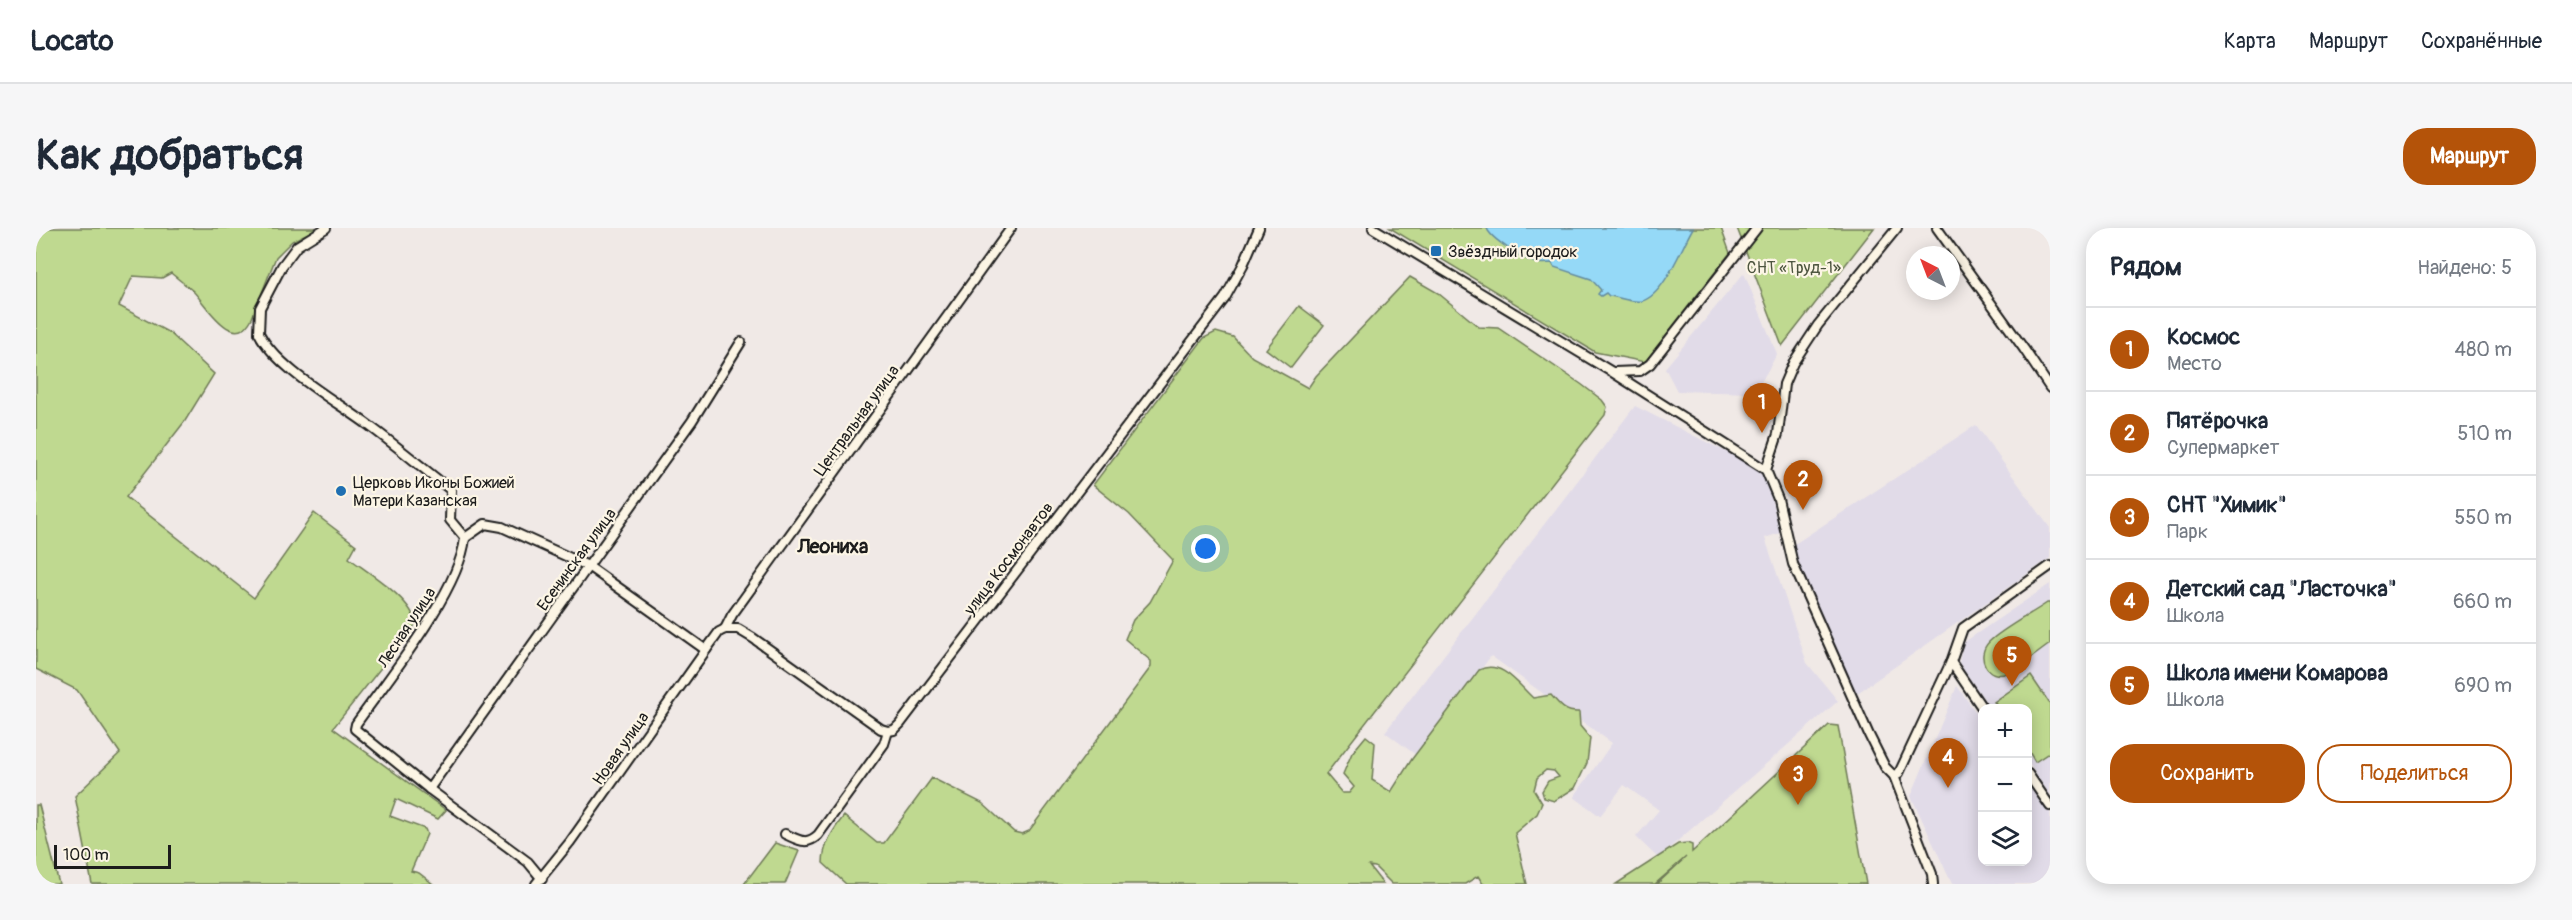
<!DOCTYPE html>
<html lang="ru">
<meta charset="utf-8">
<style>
:root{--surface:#fff;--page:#f6f6f7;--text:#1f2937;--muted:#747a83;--line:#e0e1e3;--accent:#b45309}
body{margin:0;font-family:Pangolin,sans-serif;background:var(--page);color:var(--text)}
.controls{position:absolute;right:18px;bottom:18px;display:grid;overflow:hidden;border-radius:12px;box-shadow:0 3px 15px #0003}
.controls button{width:54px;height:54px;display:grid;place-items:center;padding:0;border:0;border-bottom:2px solid var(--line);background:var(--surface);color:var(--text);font:30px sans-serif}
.compass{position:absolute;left:1870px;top:18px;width:54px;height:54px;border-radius:50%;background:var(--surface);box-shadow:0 3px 15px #0003;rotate:318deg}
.scale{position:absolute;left:18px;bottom:15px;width:117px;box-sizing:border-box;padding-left:6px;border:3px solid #1c1c1c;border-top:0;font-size:16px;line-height:21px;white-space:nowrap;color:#1c1c1c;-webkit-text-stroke:4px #fcf5e5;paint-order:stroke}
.you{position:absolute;left:1170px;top:321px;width:21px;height:21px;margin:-15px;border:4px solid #fff;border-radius:50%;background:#1a73e8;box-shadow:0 0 0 9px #1a73e833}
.badge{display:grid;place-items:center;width:39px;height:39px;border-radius:50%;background:var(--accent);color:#fff;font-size:20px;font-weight:700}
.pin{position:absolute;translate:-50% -50px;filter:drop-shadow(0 2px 3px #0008)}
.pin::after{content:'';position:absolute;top:32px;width:21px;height:18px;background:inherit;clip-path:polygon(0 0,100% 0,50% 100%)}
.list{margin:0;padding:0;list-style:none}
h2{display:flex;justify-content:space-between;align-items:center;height:78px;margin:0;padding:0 24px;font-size:26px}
h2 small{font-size:20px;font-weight:400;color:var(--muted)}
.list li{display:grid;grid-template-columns:39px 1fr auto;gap:18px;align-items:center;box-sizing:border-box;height:84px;padding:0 24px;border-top:2px solid var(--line)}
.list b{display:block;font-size:22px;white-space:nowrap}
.list p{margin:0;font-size:20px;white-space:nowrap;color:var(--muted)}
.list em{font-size:20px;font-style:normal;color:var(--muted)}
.actions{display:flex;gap:12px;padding:18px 24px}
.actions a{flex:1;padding:14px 0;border:2px solid var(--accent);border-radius:24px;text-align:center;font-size:21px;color:var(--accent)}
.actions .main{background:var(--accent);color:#fff}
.icon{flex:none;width:33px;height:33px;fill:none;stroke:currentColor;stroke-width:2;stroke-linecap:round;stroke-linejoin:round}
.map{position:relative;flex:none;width:2014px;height:656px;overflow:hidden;border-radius:24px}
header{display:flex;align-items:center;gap:36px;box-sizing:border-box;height:84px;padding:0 30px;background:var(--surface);border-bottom:2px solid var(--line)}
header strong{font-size:28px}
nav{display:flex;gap:33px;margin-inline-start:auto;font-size:21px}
.intro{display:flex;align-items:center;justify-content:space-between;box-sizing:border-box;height:144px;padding:0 36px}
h1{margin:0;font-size:42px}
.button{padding:15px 27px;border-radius:24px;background:var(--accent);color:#fff;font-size:21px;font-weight:700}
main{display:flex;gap:36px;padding:0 36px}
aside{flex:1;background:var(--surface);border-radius:24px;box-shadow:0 3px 15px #0003}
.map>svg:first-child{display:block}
</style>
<header>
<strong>Locato</strong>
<nav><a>Карта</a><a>Маршрут</a><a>Сохранённые</a></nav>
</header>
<div class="intro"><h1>Как добраться</h1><a class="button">Маршрут</a></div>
<main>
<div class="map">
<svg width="2014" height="656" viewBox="0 0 2014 656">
<rect width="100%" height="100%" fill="#f0e9e6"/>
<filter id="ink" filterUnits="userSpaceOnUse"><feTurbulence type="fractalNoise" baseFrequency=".0167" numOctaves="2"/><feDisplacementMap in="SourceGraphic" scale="12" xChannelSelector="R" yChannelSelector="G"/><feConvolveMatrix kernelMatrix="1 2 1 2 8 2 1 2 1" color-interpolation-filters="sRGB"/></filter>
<g filter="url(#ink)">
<g fill="#e1dbe8">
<path d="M 1708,45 L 1741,126 L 1719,165 L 1641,163 L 1629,140 Z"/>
<path d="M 1599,178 L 1706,232 L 1721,241 L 1731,254 L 1744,305 L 1729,310 L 1771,435 L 1802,473 L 1622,630 L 1600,609 L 1623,582 L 1588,557 L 1564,588 L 1538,569 L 1576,515 L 1455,428 L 1380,527 L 1349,504 Z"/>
<path d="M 1940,197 L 2014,300 L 2014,330 L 1820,466 L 1761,334 L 1757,317 Z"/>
<path d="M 2014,356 L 2014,567 L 1992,534 L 1992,481 L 1954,480 L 1923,435 L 1927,415 Z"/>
<path d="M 1921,458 L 1946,493 L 1946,634 L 1992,634 L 1992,553 L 2014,583 L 2014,656 L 1916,656 L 1875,568 Z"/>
</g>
<g fill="#bfd990" stroke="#6e7a56" stroke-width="1.5">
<path d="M 0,0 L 282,0 L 256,13 L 240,29 L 216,90 C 198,126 169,75 157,63 C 150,57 142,51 135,45 L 126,50 L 97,48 L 83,78 L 134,105 L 178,146 L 149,193 L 90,269 L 218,370 L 278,285 L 320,317 L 313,330 C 331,344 381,374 379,397 L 297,500 L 410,582 L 402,591 L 360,571 L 354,588 L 389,601 L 391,606 L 375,643 L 383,645 L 397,656 L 56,656 L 39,568 L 84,525 L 41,462 L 0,441 Z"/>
<path d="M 1354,0 L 1685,0 L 1694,25 L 1609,134 L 1559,124 Z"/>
<path d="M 1701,0 L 1838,0 L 1746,118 Z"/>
<path d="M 1374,49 L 1402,65 L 1443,99 L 1462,100 L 1545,156 L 1566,172 L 1571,179 L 1569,187 L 1290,546 L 1306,565 L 1313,565 L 1318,559 L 1307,546 L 1316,525 L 1330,508 L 1339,515 L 1336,552 L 1355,564 L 1376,531 L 1443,442 C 1465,431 1482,456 1497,470 L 1515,467 C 1524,477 1529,485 1543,484 L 1544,498 L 1554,510 L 1551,535 L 1539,560 L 1518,573 L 1508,570 L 1506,563 L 1512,553 L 1523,549 L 1518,543 L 1510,542 L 1501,550 L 1498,562 L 1506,575 L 1501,586 L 1479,605 L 1491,656 L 1447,656 L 1442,648 L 1429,656 L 1356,656 L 1339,639 L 1333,638 L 1347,656 L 810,656 L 787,635 C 787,617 797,602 808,588 L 841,615 L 848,615 L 896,550 L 946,575 L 978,604 L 986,606 L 993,603 L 1115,439 L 1115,433 L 1089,411 L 1097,392 L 1114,374 L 1137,332 L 1093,286 L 1057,257 L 1168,110 L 1180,104 L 1197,109 L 1216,129 L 1272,160 L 1280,148 Z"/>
<path d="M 1263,78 L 1288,97 L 1255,140 L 1230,121 Z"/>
<path d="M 2011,375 L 2014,375 L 2014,416 C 2001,425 1986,438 1971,445 C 1951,453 1939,428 1953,414 C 1966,401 1995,386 2011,375 Z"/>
<path d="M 1995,448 L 2014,476 L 2014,524 L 1999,534 L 1992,522 L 1992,481 L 1963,480 L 1958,474 Z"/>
<path d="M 1793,497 L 1802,498 L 1830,656 L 1621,656 L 1650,629 L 1619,656 L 1580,656 L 1642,616 L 1651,615 L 1656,617 L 1656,624 Z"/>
<path d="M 0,577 L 3,577 L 23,656 L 0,656 Z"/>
<path d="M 739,615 L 763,623 L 749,656 L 708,656 Z"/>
</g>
<path fill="#95d9f7" stroke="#658d9f" stroke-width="1.5" d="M 1451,0 L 1657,0 C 1646,18 1628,68 1606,73 C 1596,75 1583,69 1573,68 L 1570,65 L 1565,68 L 1562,66 L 1565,62 L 1555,51 L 1518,39 L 1516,35 C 1512,35 1506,36 1501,35 C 1490,33 1453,10 1451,0 Z"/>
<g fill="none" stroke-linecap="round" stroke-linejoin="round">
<defs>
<g id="minor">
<path d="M 290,0 L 261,18 L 246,38 L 224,80 L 223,105 C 241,141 302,174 335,199 C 362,219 388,241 415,262 L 414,292 L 429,310"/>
<path d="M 1337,0 L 1576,144 L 1730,242 L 1742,271 L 1757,336 L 1833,507 L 1849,539 L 1858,548 L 1896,646 L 1897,656"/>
<path d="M 1901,0 L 1988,121 L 2014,160"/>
<path d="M 1578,144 L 1604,143 L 1614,136 L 1721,0"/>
<path d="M 1730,242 L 1742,206 L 1748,156 L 1757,135 L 1782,97 L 1861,0"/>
<path d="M 429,310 C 424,362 352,451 320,496 L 319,501 L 393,561 L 492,634 L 506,651"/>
<path d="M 429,310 L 449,296 L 466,299 L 552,338 L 670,422"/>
<path d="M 689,401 L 696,387 L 975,0"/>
<path d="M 689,401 L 702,401 L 717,410 L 845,501 L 852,503"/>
<path d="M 1915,434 L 1947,481"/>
<path d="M 852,503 L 858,502 L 864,496 L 1189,70 L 1207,37 L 1223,0"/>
<path d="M 1992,546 L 2014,578"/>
<path d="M 1858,548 L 1863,545 L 1915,434 L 1927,400 L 2014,338"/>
<path d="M 393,561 L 656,193 L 705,114"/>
<path d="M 749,606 C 763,612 770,618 782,607 L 848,516 L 852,503"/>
<path d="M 500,656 L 534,614 L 670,422 L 683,404 L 689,401"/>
</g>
</defs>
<use href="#minor" stroke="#1c1c1c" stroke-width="12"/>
<use href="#minor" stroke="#fcf5e5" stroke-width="8"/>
</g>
</g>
<g fill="#1f6fb2" stroke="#fcf5e5" stroke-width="2">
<rect x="1394" y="17" width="12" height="12" rx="3"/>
<circle cx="305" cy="263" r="6"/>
</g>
<g text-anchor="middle" stroke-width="4.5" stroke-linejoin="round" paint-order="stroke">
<g font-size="16" fill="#1c1c1c" stroke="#fcf5e5" text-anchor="start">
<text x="1412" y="29">Звёздный городок</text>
<text x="317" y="260">Церковь Иконы Божией<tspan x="317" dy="18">Матери Казанская</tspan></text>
</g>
<g font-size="16" fill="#4d553f" stroke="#fcf5e5">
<text x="1758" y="45">СНТ «Труд-1»</text>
</g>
<g font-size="16" fill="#1c1c1c" stroke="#fcf5e5">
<text transform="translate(820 192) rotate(-54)" y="6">Центральная улица</text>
<text transform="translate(972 330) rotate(-53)" y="6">улица Космонавтов</text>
<text transform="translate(540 331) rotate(-54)" y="6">Есенинская улица</text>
<text transform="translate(370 399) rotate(-57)" y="6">Лесная улица</text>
<text transform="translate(584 520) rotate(-55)" y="6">Новая улица</text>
</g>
<g font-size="20" font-weight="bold" fill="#1c1c1c" stroke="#fcf5e5">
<text x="797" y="325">Леониха</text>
</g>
</g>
</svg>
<div class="controls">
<button>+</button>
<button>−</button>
<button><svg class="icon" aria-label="layers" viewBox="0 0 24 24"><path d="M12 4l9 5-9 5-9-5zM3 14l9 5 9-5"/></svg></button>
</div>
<svg class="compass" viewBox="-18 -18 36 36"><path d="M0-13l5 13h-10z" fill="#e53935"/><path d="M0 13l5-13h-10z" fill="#747a83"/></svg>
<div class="scale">100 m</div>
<div class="you"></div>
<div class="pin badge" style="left:1726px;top:205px">1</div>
<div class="pin badge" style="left:1767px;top:282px">2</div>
<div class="pin badge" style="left:1762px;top:577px">3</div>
<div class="pin badge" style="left:1912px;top:560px">4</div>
<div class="pin badge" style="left:1976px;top:458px">5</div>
</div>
<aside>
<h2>Рядом<small>Найдено: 5</small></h2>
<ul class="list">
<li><span class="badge">1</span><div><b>Космос</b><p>Место</p></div><em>480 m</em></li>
<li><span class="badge">2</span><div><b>Пятёрочка</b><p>Супермаркет</p></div><em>510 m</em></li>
<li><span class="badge">3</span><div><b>СНТ &quot;Химик&quot;</b><p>Парк</p></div><em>550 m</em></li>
<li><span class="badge">4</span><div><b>Детский сад &quot;Ласточка&quot;</b><p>Школа</p></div><em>660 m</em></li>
<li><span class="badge">5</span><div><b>Школа имени Комарова</b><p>Школа</p></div><em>690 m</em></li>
</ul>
<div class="actions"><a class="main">Сохранить</a><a>Поделиться</a></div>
</aside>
</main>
